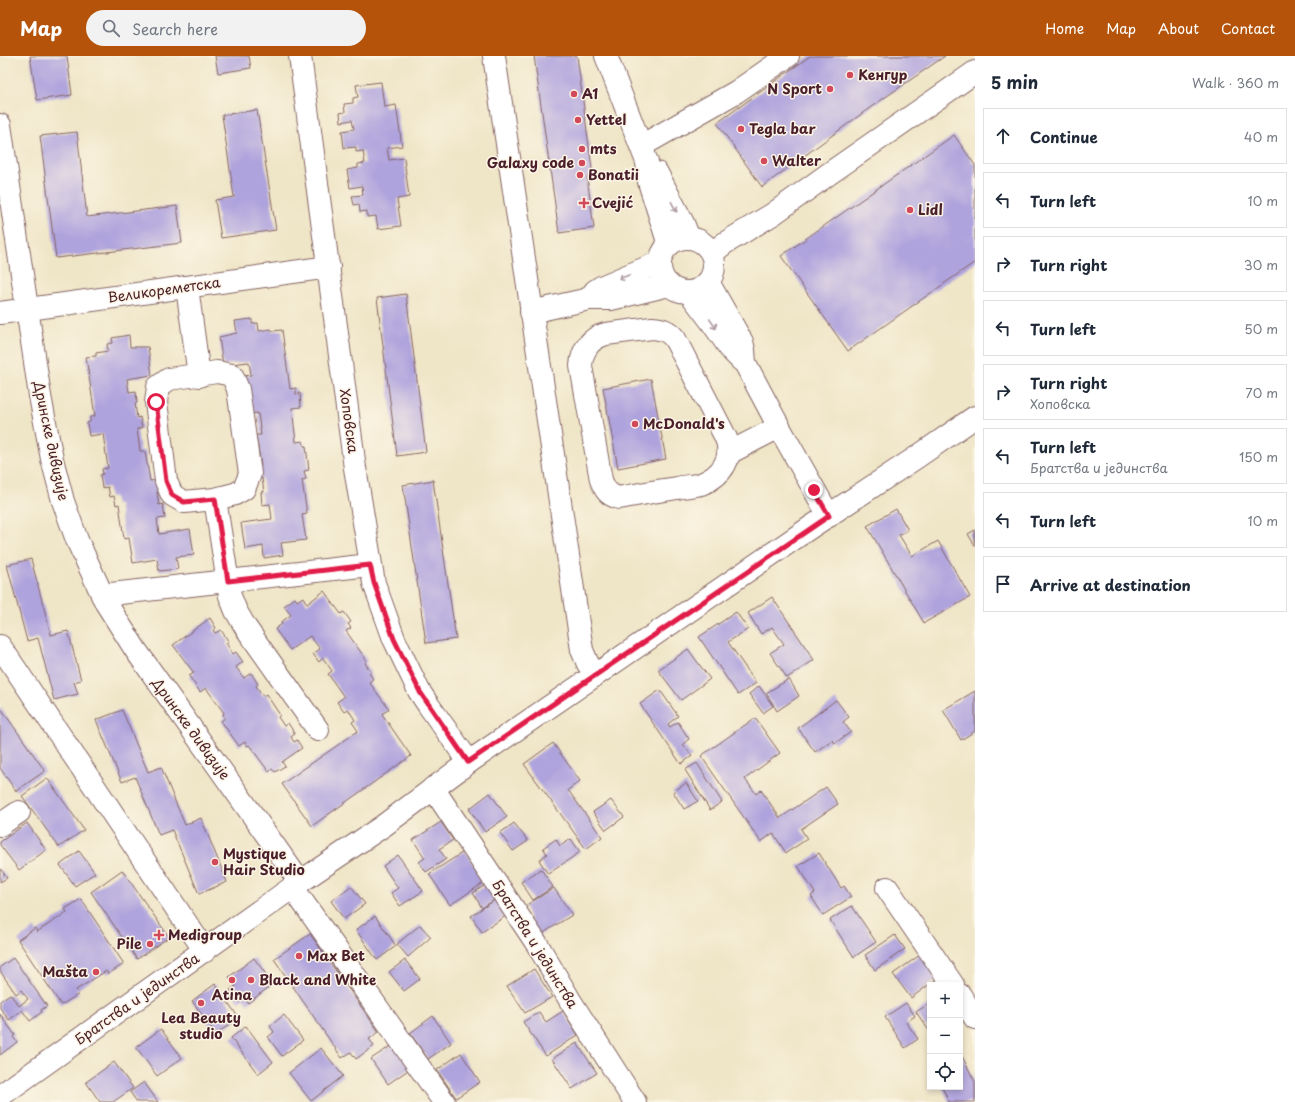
<!DOCTYPE html>
<meta charset="utf-8">
<style>
:root{--surface:#fff;--page:#f2f2f3;--text:#1f2937;--muted:#747a83;--line:#e0e1e3;--accent:#b45309}
body{margin:0;font-family:"Playpen Sans",sans-serif;background:var(--page);color:var(--text)}
.controls{position:absolute;right:12px;bottom:12px;display:grid;overflow:hidden;border-radius:0px;box-shadow:0 2px 6px #0003}
.controls button{width:36px;height:36px;display:grid;place-items:center;padding:0;border:0;border-bottom:1px solid var(--line);background:var(--surface);color:var(--text);font:20px sans-serif}
.stop{position:absolute;width:12px;height:12px;margin:-9px;border:3px solid #e11d48;border-radius:50%;background:#fff}
.stop.end{background:#e11d48;border-color:#fff;box-shadow:0 1px 4px #0008}
.list{margin:0;padding:0;list-style:none}
h2{display:flex;justify-content:space-between;align-items:center;height:52px;margin:0;padding:0 16px;font-size:17px}
h2 small{font-size:13px;font-weight:400;color:var(--muted)}
.list li{display:grid;grid-template-columns:26px 1fr auto;gap:12px;align-items:center;box-sizing:border-box;height:56px;margin:0 8px 8px;padding:0 8px;border:1px solid var(--line);border-radius:0px}
.list b{display:block;font-size:15px;white-space:nowrap}
.list p{margin:0;font-size:13px;white-space:nowrap;color:var(--muted)}
.list em{font-size:13px;font-style:normal;color:var(--muted)}
.icon{flex:none;width:22px;height:22px;fill:none;stroke:currentColor;stroke-width:2;stroke-linecap:round;stroke-linejoin:round}
.map{position:relative;flex:none;width:975px;height:1046px;overflow:hidden}
header{display:flex;align-items:center;gap:24px;box-sizing:border-box;height:56px;padding:0 20px;background:var(--accent);color:#fff}
header strong{font-size:19px}
nav{display:flex;gap:22px;margin-inline-start:auto;font-size:14px}
.search{width:280px;height:36px;background:var(--page);display:flex;align-items:center;gap:10px;box-sizing:border-box;padding:0 14px;border-radius:22px;color:var(--muted);font-size:15px}
main{display:flex}
aside{flex:1;background:var(--surface)}
.map>svg:first-child{display:block}
</style>
<header>
<strong>Map</strong>
<div class="search"><svg class="icon" aria-label="search" viewBox="0 0 24 24"><circle cx="10" cy="10" r="6"/><path d="M15 15l6 6"/></svg>Search here</div>
<nav><a>Home</a><a>Map</a><a>About</a><a>Contact</a></nav>
</header>
<main>
<div class="map">
<svg width="975" height="1046" viewBox="0 0 975 1046">
<rect width="100%" height="100%" fill="#fcf5e5"/>
<filter id="ink" filterUnits="userSpaceOnUse"><feTurbulence type="fractalNoise" baseFrequency=".025" numOctaves="2"/><feDisplacementMap in="SourceGraphic" scale="8" xChannelSelector="R" yChannelSelector="G"/><feConvolveMatrix kernelMatrix="1 2 1 2 8 2 1 2 1" color-interpolation-filters="sRGB"/></filter>
<filter id="wash" filterUnits="userSpaceOnUse"><feTurbulence type="fractalNoise" baseFrequency=".012" numOctaves="4" result="noise"/><feDisplacementMap in="SourceGraphic" scale="16" xChannelSelector="R" yChannelSelector="G"/><feGaussianBlur stdDeviation="0.9" result="paint"/><feColorMatrix in="noise" values="0 0 0 0 0 0 0 0 0 0 0 0 0 0 0 0 0 1.4 0 .05"/><feComposite in="paint" operator="in"/></filter>
<g filter="url(#wash)">
<rect width="100%" height="100%" fill="#efe5c7"/>
<g id="blocks">
<g fill="#afa3dd">
<path d="M 30,0 L 67,0 L 72,39 L 37,44 Z"/>
<path d="M 215,0 L 249,0 L 251,12 L 218,17 Z"/>
<path d="M 534,0 L 577,0 L 593,120 L 587,121 L 594,172 L 559,177 Z"/>
<path d="M 810,0 L 945,0 L 864,56 L 762,131 L 717,67 Z"/>
<path d="M 381,26 L 384,51 L 396,49 L 402,90 L 387,92 L 389,104 L 404,102 L 409,141 L 397,143 L 401,170 L 378,173 L 376,160 L 367,161 L 367,155 L 360,156 L 359,148 L 354,149 L 352,140 L 363,139 L 362,130 L 350,132 L 347,114 L 358,112 L 358,108 L 365,107 L 363,95 L 356,96 L 356,91 L 344,92 L 342,75 L 354,73 L 353,69 L 352,64 L 341,66 L 340,57 L 345,56 L 344,48 L 353,47 L 353,42 L 358,41 L 356,29 Z"/>
<path d="M 257,54 L 276,174 L 221,182 L 215,144 L 234,141 L 222,59 Z"/>
<path d="M 77,76 L 87,161 L 177,150 L 182,187 L 56,202 L 40,80 Z"/>
<path d="M 954,79 L 975,109 L 975,206 L 848,295 L 781,200 Z"/>
<path d="M 406,238 L 426,396 L 397,400 L 377,242 Z"/>
<path d="M 252,263 L 252,268 L 258,267 L 259,275 L 271,273 L 272,275 L 282,274 L 290,333 L 296,332 L 296,338 L 300,337 L 301,351 L 292,352 L 296,386 L 303,385 L 304,390 L 306,390 L 309,414 L 304,415 L 306,423 L 302,424 L 307,458 L 302,459 L 306,484 L 281,487 L 283,499 L 264,502 L 263,490 L 245,493 L 241,467 L 272,463 L 270,448 L 262,449 L 261,436 L 264,436 L 262,422 L 259,423 L 257,411 L 261,410 L 256,379 L 261,379 L 258,357 L 248,358 L 244,320 L 251,319 L 249,306 L 223,309 L 219,281 L 237,277 L 235,265 Z"/>
<path d="M 129,279 L 130,291 L 148,291 L 152,319 L 127,323 L 129,336 L 136,335 L 137,347 L 135,347 L 137,362 L 140,361 L 142,372 L 137,373 L 140,395 L 145,395 L 150,425 L 159,424 L 161,436 L 157,436 L 159,449 L 163,448 L 165,462 L 157,463 L 159,478 L 190,473 L 194,499 L 176,501 L 178,513 L 159,515 L 157,503 L 133,507 L 129,482 L 124,483 L 119,448 L 116,449 L 114,440 L 110,441 L 108,431 L 102,432 L 100,419 L 103,418 L 102,413 L 108,412 L 103,378 L 89,380 L 87,367 L 90,366 L 90,361 L 95,360 L 86,301 L 96,300 L 96,297 L 108,295 L 107,288 L 113,287 L 112,282 Z"/>
<path d="M 651,323 L 666,403 L 618,412 L 603,332 Z"/>
<path d="M 433,424 L 456,583 L 426,587 L 403,429 Z"/>
<path d="M 896,453 L 908,474 L 899,479 L 912,500 L 938,485 L 970,541 L 924,567 L 867,470 Z"/>
<path d="M 975,474 L 975,490 L 968,478 Z"/>
<path d="M 31,503 L 51,579 L 68,575 L 81,624 L 74,626 L 78,638 L 54,644 L 38,582 L 27,585 L 7,509 Z"/>
<path d="M 324,535 L 341,558 L 344,556 L 351,566 L 348,568 L 351,572 L 346,575 L 367,605 L 365,607 L 371,616 L 369,617 L 373,623 L 369,626 L 389,653 L 382,658 L 411,700 L 312,770 L 282,728 L 358,675 L 352,666 L 355,664 L 348,653 L 344,656 L 337,646 L 344,641 L 328,618 L 332,615 L 323,602 L 319,606 L 313,598 L 320,593 L 310,580 L 290,594 L 275,573 L 282,568 L 281,566 L 291,559 L 284,550 L 295,542 L 297,545 L 303,541 L 307,548 Z"/>
<path d="M 772,541 L 814,604 L 787,622 L 770,597 L 784,588 L 772,571 L 761,578 L 748,557 Z"/>
<path d="M 736,556 L 748,573 L 728,586 L 756,627 L 738,639 L 699,581 Z"/>
<path d="M 210,562 L 216,572 L 213,574 L 215,577 L 221,574 L 229,586 L 226,587 L 233,598 L 236,596 L 243,606 L 236,611 L 244,622 L 251,617 L 258,628 L 256,630 L 263,640 L 266,638 L 280,659 L 278,661 L 284,670 L 288,667 L 295,678 L 291,681 L 294,686 L 297,684 L 302,692 L 282,706 L 285,710 L 275,716 L 272,713 L 269,716 L 249,689 L 247,690 L 245,686 L 239,690 L 221,665 L 225,662 L 223,659 L 224,657 L 206,632 L 200,636 L 189,620 L 194,617 L 173,589 Z"/>
<path d="M 688,593 L 710,623 L 681,644 L 658,614 Z"/>
<path d="M 789,623 L 799,640 L 777,655 L 766,637 Z"/>
<path d="M 759,630 L 773,650 L 763,657 L 749,638 Z"/>
<path d="M 660,634 L 678,660 L 668,668 L 670,671 L 678,666 L 689,683 L 683,688 L 692,700 L 681,708 L 640,648 Z"/>
<path d="M 975,635 L 975,675 L 961,684 L 943,654 Z"/>
<path d="M 836,644 L 849,661 L 843,666 L 851,676 L 835,687 L 832,684 L 815,696 L 798,672 Z"/>
<path d="M 0,651 L 45,715 L 16,735 L 0,712 Z"/>
<path d="M 122,654 L 148,716 L 161,711 L 185,769 L 201,762 L 227,826 L 199,838 L 172,774 L 159,779 L 135,721 L 122,726 L 96,664 Z"/>
<path d="M 755,662 L 780,697 L 745,723 L 756,738 L 761,734 L 780,762 L 826,731 L 838,748 L 801,773 L 807,783 L 786,797 L 773,777 L 761,786 L 701,700 Z"/>
<path d="M 553,687 L 580,725 L 568,734 L 602,781 L 586,793 L 524,708 Z"/>
<path d="M 697,707 L 722,746 L 710,754 L 685,714 Z"/>
<path d="M 47,722 L 84,774 L 59,791 L 22,740 Z"/>
<path d="M 686,727 L 698,745 L 684,753 L 673,736 Z"/>
<path d="M 490,737 L 507,761 L 485,776 L 469,753 Z"/>
<path d="M 611,744 L 624,761 L 606,774 L 593,756 Z"/>
<path d="M 441,766 L 453,784 L 439,793 L 446,803 L 426,816 L 419,806 L 425,802 L 413,784 Z"/>
<path d="M 27,767 L 46,794 L 19,814 L 0,789 L 0,786 Z"/>
<path d="M 514,767 L 528,785 L 513,795 L 500,777 Z"/>
<path d="M 556,783 L 560,790 L 571,783 L 580,796 L 548,818 L 539,804 L 547,798 L 543,792 Z"/>
<path d="M 79,795 L 95,817 L 75,830 L 60,809 Z"/>
<path d="M 465,795 L 485,826 L 450,849 L 429,818 Z"/>
<path d="M 819,797 L 841,832 L 844,830 L 851,841 L 823,859 L 811,840 L 815,837 L 798,810 Z"/>
<path d="M 398,799 L 423,835 L 400,850 L 391,837 L 398,832 L 383,810 Z"/>
<path d="M 0,812 L 7,822 L 0,826 Z"/>
<path d="M 541,813 L 553,831 L 533,844 L 521,826 Z"/>
<path d="M 122,814 L 169,881 L 137,903 L 91,836 Z"/>
<path d="M 490,826 L 499,841 L 482,852 L 473,837 Z"/>
<path d="M 351,830 L 365,848 L 344,863 L 331,845 Z"/>
<path d="M 554,832 L 572,859 L 537,881 L 525,850 Z"/>
<path d="M 499,841 L 510,857 L 482,876 L 471,860 Z"/>
<path d="M 81,843 L 124,908 L 108,918 L 106,915 L 76,934 L 79,938 L 61,949 L 18,884 L 35,872 L 37,876 L 67,856 L 65,853 Z"/>
<path d="M 852,850 L 876,886 L 854,901 L 830,864 Z"/>
<path d="M 375,860 L 396,890 L 377,904 L 356,874 Z"/>
<path d="M 420,869 L 431,881 L 408,901 L 397,888 Z"/>
<path d="M 310,878 L 379,976 L 369,983 L 374,990 L 356,1003 L 351,996 L 342,1002 L 274,903 Z"/>
<path d="M 895,879 L 905,893 L 875,914 L 865,899 Z"/>
<path d="M 920,899 L 938,922 L 911,942 L 893,918 Z"/>
<path d="M 13,902 L 47,950 L 41,954 L 42,956 L 30,965 L 22,954 L 9,964 L 0,952 L 0,945 L 10,938 L 19,950 L 28,943 L 21,934 L 16,938 L 0,915 L 0,911 Z"/>
<path d="M 254,902 L 273,928 L 248,947 L 244,942 L 239,946 L 230,934 L 236,930 L 229,921 Z"/>
<path d="M 405,904 L 420,923 L 404,935 L 389,916 Z"/>
<path d="M 534,913 L 552,941 L 525,957 L 507,930 Z"/>
<path d="M 215,928 L 239,962 L 216,978 L 192,945 Z"/>
<path d="M 906,947 L 915,960 L 906,966 L 918,983 L 905,992 L 885,961 Z"/>
<path d="M 930,947 L 930,976 L 916,956 Z"/>
<path d="M 563,955 L 578,979 L 546,1000 L 523,966 L 539,956 L 546,966 Z"/>
<path d="M 0,958 L 15,979 L 13,981 L 17,986 L 0,999 Z"/>
<path d="M 284,959 L 303,984 L 282,1000 L 268,981 L 274,976 L 270,970 Z"/>
<path d="M 433,960 L 451,987 L 428,1003 L 410,977 Z"/>
<path d="M 246,970 L 273,1006 L 258,1018 L 231,982 Z"/>
<path d="M 161,973 L 182,1002 L 157,1020 L 136,991 Z"/>
<path d="M 577,987 L 597,1017 L 572,1033 L 552,1003 Z"/>
<path d="M 394,988 L 411,1012 L 388,1028 L 371,1003 Z"/>
<path d="M 321,992 L 343,1020 L 311,1045 L 289,1017 Z"/>
<path d="M 461,997 L 480,1026 L 456,1042 L 437,1014 Z"/>
<path d="M 962,1000 L 975,1026 L 975,1046 L 949,1046 L 942,1031 L 960,1031 L 960,1001 Z"/>
<path d="M 114,1006 L 133,1032 L 113,1046 L 100,1046 L 86,1026 Z"/>
<path d="M 144,1026 L 158,1046 L 137,1046 L 130,1036 Z"/>
</g>
</g>
</g>
<g filter="url(#ink)">
<use href="#blocks" fill-opacity="0" stroke="#846462" stroke-width="1"/>
<g fill="none" stroke-linecap="round" stroke-linejoin="round">
<defs>
<g id="minor">
<path d="M 300,0 L 355,412 L 374,527 L 394,583 L 419,635 L 429,650 L 469,706"/>
<path d="M 494,0 L 582,594 L 588,608 L 596,618"/>
<path d="M 606,0 L 647,106 L 649,126 L 669,189"/>
<path d="M 0,69 L 40,340 L 52,403 L 63,445 L 77,484 L 106,547 L 135,593 L 300,826"/>
<path d="M 641,90 L 736,36 L 788,0"/>
<path d="M 657,117 L 683,167 L 689,182"/>
<circle cx="687" cy="209" r="27"/>
<path d="M 712,197 L 725,187 L 773,158 L 830,117 L 975,16"/>
<path d="M 708,226 L 742,286 L 744,294 L 745,307 L 779,371 L 829,460"/>
<path d="M 187,231 L 199,320"/>
<path d="M 689,236 L 711,265 L 731,294 L 741,304"/>
<path d="M 589,243 L 595,235 L 601,231 L 660,206"/>
<path d="M 531,256 L 589,243 L 611,243 L 669,229"/>
<path d="M 0,257 L 329,211"/>
<path d="M 652,272 C 662,273 668,274 675,283 L 725,380 C 735,401 722,420 701,428 C 694,430 685,430 677,432 C 658,435 638,438 619,442 C 608,439 605,434 601,424 L 581,310 C 582,294 590,282 606,278 Z"/>
<path d="M 217,316 L 232,319 L 238,333 L 250,418 L 244,433 L 235,438 L 215,443 L 184,446 L 172,439 L 166,425 L 156,346 L 158,331 L 169,323 Z"/>
<path d="M 729,397 L 779,371"/>
<path d="M 215,443 L 230,540 L 236,555 L 246,572 L 318,674"/>
<path d="M 102,539 L 370,509"/>
<path d="M 0,590 L 205,895"/>
<path d="M 433,732 L 537,888 L 571,946 L 635,1046"/>
<path d="M 0,769 L 19,756"/>
<path d="M 293,832 L 444,1046"/>
<path d="M 887,832 L 953,929"/>
<path d="M 960,939 L 975,962"/>
<path d="M 0,1040 L 300,826 L 383,770 L 469,706 L 811,471 L 917,401 L 975,361"/>
</g>
</defs>
<use href="#minor" stroke="#846462" stroke-width="24"/>
<use href="#minor" stroke="#fff" stroke-width="22"/>
</g>
<defs><path id="oneway-shaft" d="M-6 0H5M1.5-3L5.5 0L1.5 3" fill="none" stroke-width="1.6" stroke-linecap="round" stroke-linejoin="round"/></defs>
<g stroke="#ae9aa0">
<use href="#oneway-shaft" transform="translate(674 151) rotate(63)"/>
<use href="#oneway-shaft" transform="translate(624 221) rotate(159)"/>
<use href="#oneway-shaft" transform="translate(713 268) rotate(56)"/>
</g>
</g>
<g fill="none" stroke-linecap="round" stroke-linejoin="round" filter="url(#ink)">
<path stroke="#e11d48" stroke-width="5" d="M 156,346 L 166,425 L 172,439 L 184,446 L 215,443 L 228,525 L 370,509 L 374,527 L 394,583 L 420,636 L 468,706 L 829,460 L 814,434"/>
</g>
<g fill="#d1495b" stroke="#fcf5e5" stroke-width="1.5">
<circle cx="850" cy="19" r="4"/>
<circle cx="830" cy="33" r="4"/>
<circle cx="574" cy="38" r="4"/>
<circle cx="578" cy="64" r="4"/>
<circle cx="741" cy="73" r="4"/>
<circle cx="582" cy="93" r="4"/>
<circle cx="764" cy="105" r="4"/>
<circle cx="582" cy="107" r="4"/>
<circle cx="580" cy="119" r="4"/>
<path d="M582 141h4v4h4v4h-4v4h-4v-4h-4v-4h4z"/>
<circle cx="910" cy="154" r="4"/>
<circle cx="635" cy="368" r="4"/>
<circle cx="215" cy="806" r="4"/>
<path d="M157 873h4v4h4v4h-4v4h-4v-4h-4v-4h4z"/>
<circle cx="150" cy="888" r="4"/>
<circle cx="299" cy="900" r="4"/>
<circle cx="96" cy="916" r="4"/>
<circle cx="232" cy="924" r="4"/>
<circle cx="251" cy="924" r="4"/>
<circle cx="201" cy="947" r="4"/>
</g>
<g text-anchor="middle" stroke-width="3" stroke-linejoin="round" paint-order="stroke">
<g font-size="14" font-weight="bold" fill="#4a1f2b" stroke="#fcf5e5" text-anchor="start">
<text x="858" y="24">Кенгур</text>
<text x="822" y="38" text-anchor="end">N Sport</text>
<text x="582" y="43">A1</text>
<text x="586" y="69">Yettel</text>
<text x="749" y="78">Tegla bar</text>
<text x="590" y="98">mts</text>
<text x="772" y="110">Walter</text>
<text x="574" y="112" text-anchor="end">Galaxy code</text>
<text x="588" y="124">Bonatii</text>
<text x="592" y="152">Cvejić</text>
<text x="918" y="159">Lidl</text>
<text x="643" y="373">McDonald's</text>
<text x="223" y="803">Mystique<tspan x="223" dy="16">Hair Studio</tspan></text>
<text x="168" y="884">Medigroup</text>
<text x="142" y="893" text-anchor="end">Pile</text>
<text x="307" y="905">Max Bet</text>
<text x="88" y="921" text-anchor="end">Mašta</text>
<text x="259" y="929">Black and White</text>
<text x="232" y="944" text-anchor="middle">Atina</text>
<text x="201" y="967" text-anchor="middle">Lea Beauty<tspan x="201" dy="16">studio</tspan></text>
</g>
<g font-size="14" fill="#4a1f2b" stroke="#fcf5e5">
<text transform="translate(164 234) rotate(-8)" y="5">Великореметска</text>
<text transform="translate(349 365) rotate(82)" y="5">Хоповска</text>
<text transform="translate(51 385) rotate(78)" y="5">Дринске дивизије</text>
<text transform="translate(191 673) rotate(54)" y="5">Дринске дивизије</text>
<text transform="translate(535 888) rotate(58)" y="5">Братства и јединства</text>
<text transform="translate(137 943) rotate(-35)" y="5">Братства и јединства</text>
</g>
</g>
</svg>
<div class="controls">
<button>+</button>
<button>−</button>
<button><svg class="icon" aria-label="locate" viewBox="0 0 24 24"><circle cx="12" cy="12" r="6"/><path d="M12 2v4M12 18v4M2 12h4M18 12h4"/></svg></button>
</div>
<div class="stop" style="left:156px;top:346px"></div>
<div class="stop end" style="left:814px;top:434px"></div>
</div>
<aside>
<h2>5 min<small>Walk · 360 m</small></h2>
<ul class="list">
<li><svg class="icon" aria-label="ahead" viewBox="0 0 24 24"><path d="M12 20V5M6 11l6-6 6 6"/></svg><div><b>Continue</b></div><em>40 m</em></li>
<li><svg class="icon" aria-label="left" viewBox="0 0 24 24"><path d="M17 20v-9H6M10 6l-5 5 5 5"/></svg><div><b>Turn left</b></div><em>10 m</em></li>
<li><svg class="icon" aria-label="right" viewBox="0 0 24 24"><path d="M7 20v-9h11M14 6l5 5-5 5"/></svg><div><b>Turn right</b></div><em>30 m</em></li>
<li><svg class="icon" aria-label="left" viewBox="0 0 24 24"><path d="M17 20v-9H6M10 6l-5 5 5 5"/></svg><div><b>Turn left</b></div><em>50 m</em></li>
<li><svg class="icon" aria-label="right" viewBox="0 0 24 24"><path d="M7 20v-9h11M14 6l5 5-5 5"/></svg><div><b>Turn right</b><p>Хоповска</p></div><em>70 m</em></li>
<li><svg class="icon" aria-label="left" viewBox="0 0 24 24"><path d="M17 20v-9H6M10 6l-5 5 5 5"/></svg><div><b>Turn left</b><p>Братства и јединства</p></div><em>150 m</em></li>
<li><svg class="icon" aria-label="left" viewBox="0 0 24 24"><path d="M17 20v-9H6M10 6l-5 5 5 5"/></svg><div><b>Turn left</b></div><em>10 m</em></li>
<li><svg class="icon" aria-label="arrive" viewBox="0 0 24 24"><path d="M6 21V4h12l-3 4 3 4H6"/></svg><div><b>Arrive at destination</b></div></li>
</ul>
</aside>
</main>
